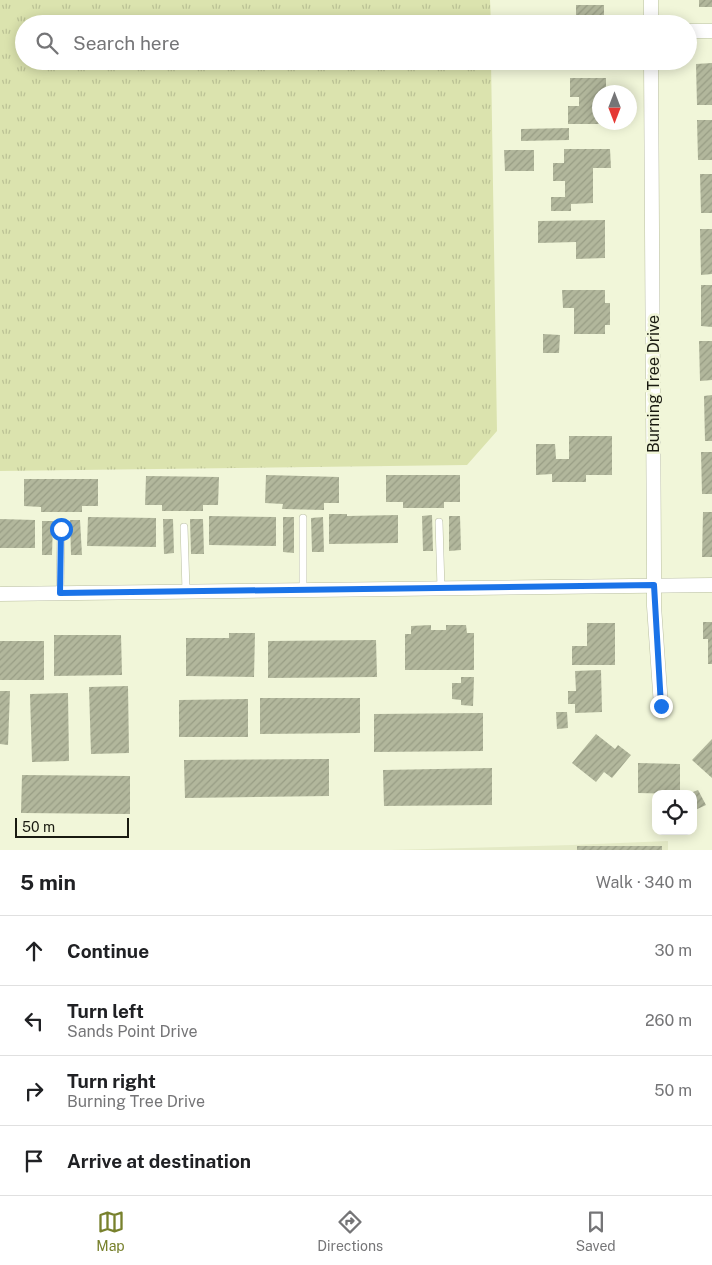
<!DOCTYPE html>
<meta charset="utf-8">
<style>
:root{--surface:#fff;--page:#f2f2f2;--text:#202124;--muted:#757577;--line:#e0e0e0;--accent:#78812d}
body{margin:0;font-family:"Public Sans",sans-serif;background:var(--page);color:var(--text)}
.controls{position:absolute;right:15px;bottom:15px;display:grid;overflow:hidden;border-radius:10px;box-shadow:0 2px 12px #0003}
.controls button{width:45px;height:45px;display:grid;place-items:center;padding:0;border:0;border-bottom:1px solid var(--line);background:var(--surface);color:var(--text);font:25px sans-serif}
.compass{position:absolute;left:592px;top:85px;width:45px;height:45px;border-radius:50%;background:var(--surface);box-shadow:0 2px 12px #0003;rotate:180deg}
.scale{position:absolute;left:15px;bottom:12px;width:114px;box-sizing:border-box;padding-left:5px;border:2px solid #191a10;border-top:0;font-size:14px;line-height:18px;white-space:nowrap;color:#191a10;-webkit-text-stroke:4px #f1f6d9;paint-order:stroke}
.stop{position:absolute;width:15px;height:15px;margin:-11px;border:4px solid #1a73e8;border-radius:50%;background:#fff}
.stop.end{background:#1a73e8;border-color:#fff;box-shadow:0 1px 5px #0008}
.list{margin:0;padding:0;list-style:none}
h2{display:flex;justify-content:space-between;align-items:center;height:65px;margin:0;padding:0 20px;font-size:21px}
h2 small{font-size:16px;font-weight:400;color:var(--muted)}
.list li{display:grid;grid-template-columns:32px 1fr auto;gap:15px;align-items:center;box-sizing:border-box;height:70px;padding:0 20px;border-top:1px solid var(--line)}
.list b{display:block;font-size:19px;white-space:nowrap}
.list p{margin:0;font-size:16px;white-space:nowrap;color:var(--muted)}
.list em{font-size:16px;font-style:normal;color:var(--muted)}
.icon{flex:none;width:28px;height:28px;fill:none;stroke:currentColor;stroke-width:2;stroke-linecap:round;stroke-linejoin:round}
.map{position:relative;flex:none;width:712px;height:850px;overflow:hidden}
.search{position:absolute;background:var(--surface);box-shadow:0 2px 12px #0003;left:15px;right:15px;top:15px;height:55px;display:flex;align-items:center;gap:12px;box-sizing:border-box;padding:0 18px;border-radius:28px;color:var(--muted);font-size:19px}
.sheet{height:345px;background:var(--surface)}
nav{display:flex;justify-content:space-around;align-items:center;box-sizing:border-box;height:70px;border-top:1px solid var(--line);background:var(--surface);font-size:14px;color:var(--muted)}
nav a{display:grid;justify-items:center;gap:2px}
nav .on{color:var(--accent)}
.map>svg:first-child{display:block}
</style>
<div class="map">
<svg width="712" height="850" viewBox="0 0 712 850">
<defs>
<pattern id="grass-tufts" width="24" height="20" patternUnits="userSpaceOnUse" patternTransform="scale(1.25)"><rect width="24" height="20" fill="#dbe3ae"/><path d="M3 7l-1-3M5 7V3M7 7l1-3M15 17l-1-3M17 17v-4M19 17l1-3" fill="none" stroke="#bbc295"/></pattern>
<pattern id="building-hatch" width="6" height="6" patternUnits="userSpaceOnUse" patternTransform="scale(1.25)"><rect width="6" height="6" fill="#b2b79c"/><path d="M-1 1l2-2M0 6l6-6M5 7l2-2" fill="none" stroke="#989d85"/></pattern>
</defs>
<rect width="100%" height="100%" fill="#f1f6d9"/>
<path fill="#e4eac6" d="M 668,841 L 668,850 L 391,850 L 572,845 Z"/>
<path fill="url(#grass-tufts)" d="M 0,0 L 490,0 L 491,24 L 24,24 L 24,61 L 491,61 L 497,431 L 467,465 L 0,471 Z"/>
<g fill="url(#building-hatch)">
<rect x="699" y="0" width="13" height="7"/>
<path d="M 576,5 L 604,5 L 604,24 L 582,24 L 582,18 L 576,18 Z"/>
<rect x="527" y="61" width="32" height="5"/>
<rect x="582" y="61" width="23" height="3"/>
<path d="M 712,63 L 712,105 L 697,105 L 696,64 Z"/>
<path d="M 570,78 L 606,78 L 606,92 L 600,92 L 600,124 L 568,124 L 568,106 L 579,106 L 579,97 L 570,97 Z"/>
<path d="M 697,120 L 712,120 L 712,160 L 698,160 Z"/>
<path d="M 569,128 L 569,140 L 521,141 L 521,129 Z"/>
<path d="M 564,149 L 610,149 L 611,168 L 593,168 L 593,203 L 571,204 L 571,211 L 551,211 L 551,197 L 565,197 L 565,181 L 553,181 L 553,163 L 564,163 Z"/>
<path d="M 504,150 L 534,150 L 534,171 L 505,171 Z"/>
<path d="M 700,174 L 712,174 L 712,213 L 701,213 Z"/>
<path d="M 605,220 L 605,258 L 576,259 L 576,242 L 538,243 L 538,221 Z"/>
<path d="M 700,229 L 712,229 L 712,274 L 701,275 Z"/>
<path d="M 701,285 L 712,285 L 712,327 L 701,326 Z"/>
<path d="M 562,290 L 605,290 L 605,303 L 610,303 L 610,325 L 605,325 L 605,334 L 574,334 L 574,308 L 563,308 Z"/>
<path d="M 543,334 L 560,335 L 559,353 L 543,353 Z"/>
<path d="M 699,341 L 712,341 L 712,380 L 700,381 Z"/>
<path d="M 712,395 L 712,441 L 705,441 L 704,396 Z"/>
<path d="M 569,436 L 612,436 L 612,475 L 586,475 L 586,482 L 552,482 L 552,474 L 536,475 L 536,444 L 555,444 L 556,459 L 569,459 Z"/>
<path d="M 701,452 L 712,452 L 712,494 L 702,494 Z"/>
<path d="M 266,475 L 339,477 L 339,503 L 324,503 L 324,510 L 282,509 L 283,504 L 265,503 Z"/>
<path d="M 386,475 L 460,475 L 460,502 L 444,502 L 444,508 L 403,508 L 403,502 L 386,502 Z"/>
<path d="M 146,476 L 219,477 L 218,505 L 203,505 L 203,511 L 162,511 L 162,505 L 145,505 Z"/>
<path d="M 24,479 L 98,479 L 98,506 L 82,506 L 82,512 L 41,512 L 41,507 L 24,506 Z"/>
<path d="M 703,512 L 712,512 L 712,557 L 702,557 Z"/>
<path d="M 329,514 L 347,514 L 347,516 L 398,515 L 398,543 L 329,544 Z"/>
<path d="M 432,515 L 433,551 L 423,551 L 422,516 Z"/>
<path d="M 209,516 L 276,517 L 276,546 L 209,545 Z"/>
<path d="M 449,516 L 460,516 L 461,550 L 449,551 Z"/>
<path d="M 88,517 L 156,518 L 156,547 L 87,546 Z"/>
<path d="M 283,517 L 294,517 L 294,553 L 283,552 Z"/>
<path d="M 323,517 L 324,552 L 312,552 L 311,518 Z"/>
<path d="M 0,519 L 35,520 L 35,548 L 0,548 Z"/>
<path d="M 163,519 L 173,519 L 174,553 L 164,554 Z"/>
<path d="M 190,519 L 203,519 L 204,554 L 191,554 Z"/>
<path d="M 70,520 L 80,520 L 82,555 L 71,555 Z"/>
<path d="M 42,521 L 53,521 L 52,555 L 42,555 Z"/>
<path d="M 703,622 L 712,622 L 712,664 L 708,664 L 708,639 L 703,639 Z"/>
<path d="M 587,623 L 615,623 L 615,665 L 572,665 L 572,646 L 587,646 Z"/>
<path d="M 431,625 L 431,630 L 446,630 L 446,625 L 466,625 L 467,633 L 474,633 L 474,670 L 405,670 L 405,634 L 411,634 L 411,626 Z"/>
<path d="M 229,633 L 255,633 L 254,677 L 186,676 L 186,638 L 229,638 Z"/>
<path d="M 54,635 L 121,635 L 122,675 L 54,676 Z"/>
<path d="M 376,640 L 377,677 L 268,678 L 268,641 Z"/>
<rect x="0" y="641" width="44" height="39"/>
<path d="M 601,670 L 602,712 L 575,713 L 575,704 L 568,704 L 568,691 L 576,691 L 575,671 Z"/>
<path d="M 461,677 L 474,677 L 473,706 L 461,705 L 461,700 L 452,699 L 452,683 L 461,683 Z"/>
<path d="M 128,686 L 129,753 L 91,754 L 89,687 Z"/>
<path d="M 0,691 L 10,691 L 8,745 L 0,744 Z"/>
<path d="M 68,693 L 69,761 L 32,762 L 30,694 Z"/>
<path d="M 260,698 L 360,698 L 360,733 L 260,734 Z"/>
<path d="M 248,699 L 248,737 L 179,737 L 179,700 Z"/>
<path d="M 556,712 L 567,712 L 568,728 L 557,729 Z"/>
<path d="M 483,713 L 483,751 L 374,752 L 374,714 Z"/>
<path d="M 596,734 L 615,749 L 618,745 L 631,755 L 612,778 L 604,772 L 596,782 L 572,763 Z"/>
<path d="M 712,739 L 712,778 L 692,760 Z"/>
<path d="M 329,759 L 329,796 L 185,798 L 184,760 Z"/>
<path d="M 638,763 L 680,764 L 680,794 L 638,793 Z"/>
<path d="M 492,768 L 492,805 L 384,806 L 383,770 Z"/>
<path d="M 22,775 L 130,776 L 130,814 L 21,813 Z"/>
<path d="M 698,790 L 706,805 L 693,811 L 693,792 Z"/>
<rect x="577" y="846" width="85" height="4"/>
</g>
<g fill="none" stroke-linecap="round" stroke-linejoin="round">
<defs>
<g id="lane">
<path d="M 303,518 L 303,590"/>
<path d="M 439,522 L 441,588"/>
<path d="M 184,527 L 186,591"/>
<path d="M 60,593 L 61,529"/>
</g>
<g id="street">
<path d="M 651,0 L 651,24"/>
<path d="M 688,31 L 712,31"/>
<path d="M 651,61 L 654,565 L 654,606 L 661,706"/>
<path d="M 0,594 L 712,585"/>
</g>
</defs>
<use href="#lane" stroke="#babfa3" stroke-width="8"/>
<use href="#street" stroke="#babfa3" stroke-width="15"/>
<use href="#lane" stroke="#fff" stroke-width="7"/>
<use href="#street" stroke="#fff" stroke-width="14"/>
</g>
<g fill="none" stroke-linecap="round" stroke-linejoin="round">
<path stroke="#1a73e8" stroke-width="6" d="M 61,529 L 60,593 L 654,585 L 661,706"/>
</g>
<g text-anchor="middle" stroke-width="5" stroke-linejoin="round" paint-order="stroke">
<g font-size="16" fill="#191a10" stroke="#f1f6d9">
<text transform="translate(653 384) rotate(-90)" y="6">Burning Tree Drive</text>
</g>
</g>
</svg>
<div class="controls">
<button><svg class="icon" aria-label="locate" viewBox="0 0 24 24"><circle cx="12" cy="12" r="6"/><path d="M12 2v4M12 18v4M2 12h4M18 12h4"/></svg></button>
</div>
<svg class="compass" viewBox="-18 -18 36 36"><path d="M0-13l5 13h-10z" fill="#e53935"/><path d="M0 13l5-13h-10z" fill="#757577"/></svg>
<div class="scale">50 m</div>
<div class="stop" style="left:61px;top:529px"></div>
<div class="stop end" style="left:661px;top:706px"></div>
<div class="search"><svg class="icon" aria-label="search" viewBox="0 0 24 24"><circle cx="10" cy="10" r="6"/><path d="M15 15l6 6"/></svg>Search here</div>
</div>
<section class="sheet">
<h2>5 min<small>Walk · 340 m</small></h2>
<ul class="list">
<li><svg class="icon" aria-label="ahead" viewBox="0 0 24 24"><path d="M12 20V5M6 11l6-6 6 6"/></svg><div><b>Continue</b></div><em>30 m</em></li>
<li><svg class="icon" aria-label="left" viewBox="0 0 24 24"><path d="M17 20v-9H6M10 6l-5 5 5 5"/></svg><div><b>Turn left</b><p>Sands Point Drive</p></div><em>260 m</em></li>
<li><svg class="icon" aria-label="right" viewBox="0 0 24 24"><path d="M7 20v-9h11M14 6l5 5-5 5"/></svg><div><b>Turn right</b><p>Burning Tree Drive</p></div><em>50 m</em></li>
<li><svg class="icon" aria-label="arrive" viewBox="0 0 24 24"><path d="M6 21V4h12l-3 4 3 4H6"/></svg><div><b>Arrive at destination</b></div></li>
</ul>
</section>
<nav>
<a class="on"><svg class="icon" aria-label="map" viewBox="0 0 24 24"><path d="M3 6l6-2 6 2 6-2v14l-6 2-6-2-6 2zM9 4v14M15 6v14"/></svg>Map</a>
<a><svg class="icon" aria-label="directions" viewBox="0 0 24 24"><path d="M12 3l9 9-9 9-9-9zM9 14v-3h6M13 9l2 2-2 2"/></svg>Directions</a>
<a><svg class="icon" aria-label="saved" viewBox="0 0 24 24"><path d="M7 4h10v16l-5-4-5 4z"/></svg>Saved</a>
</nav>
